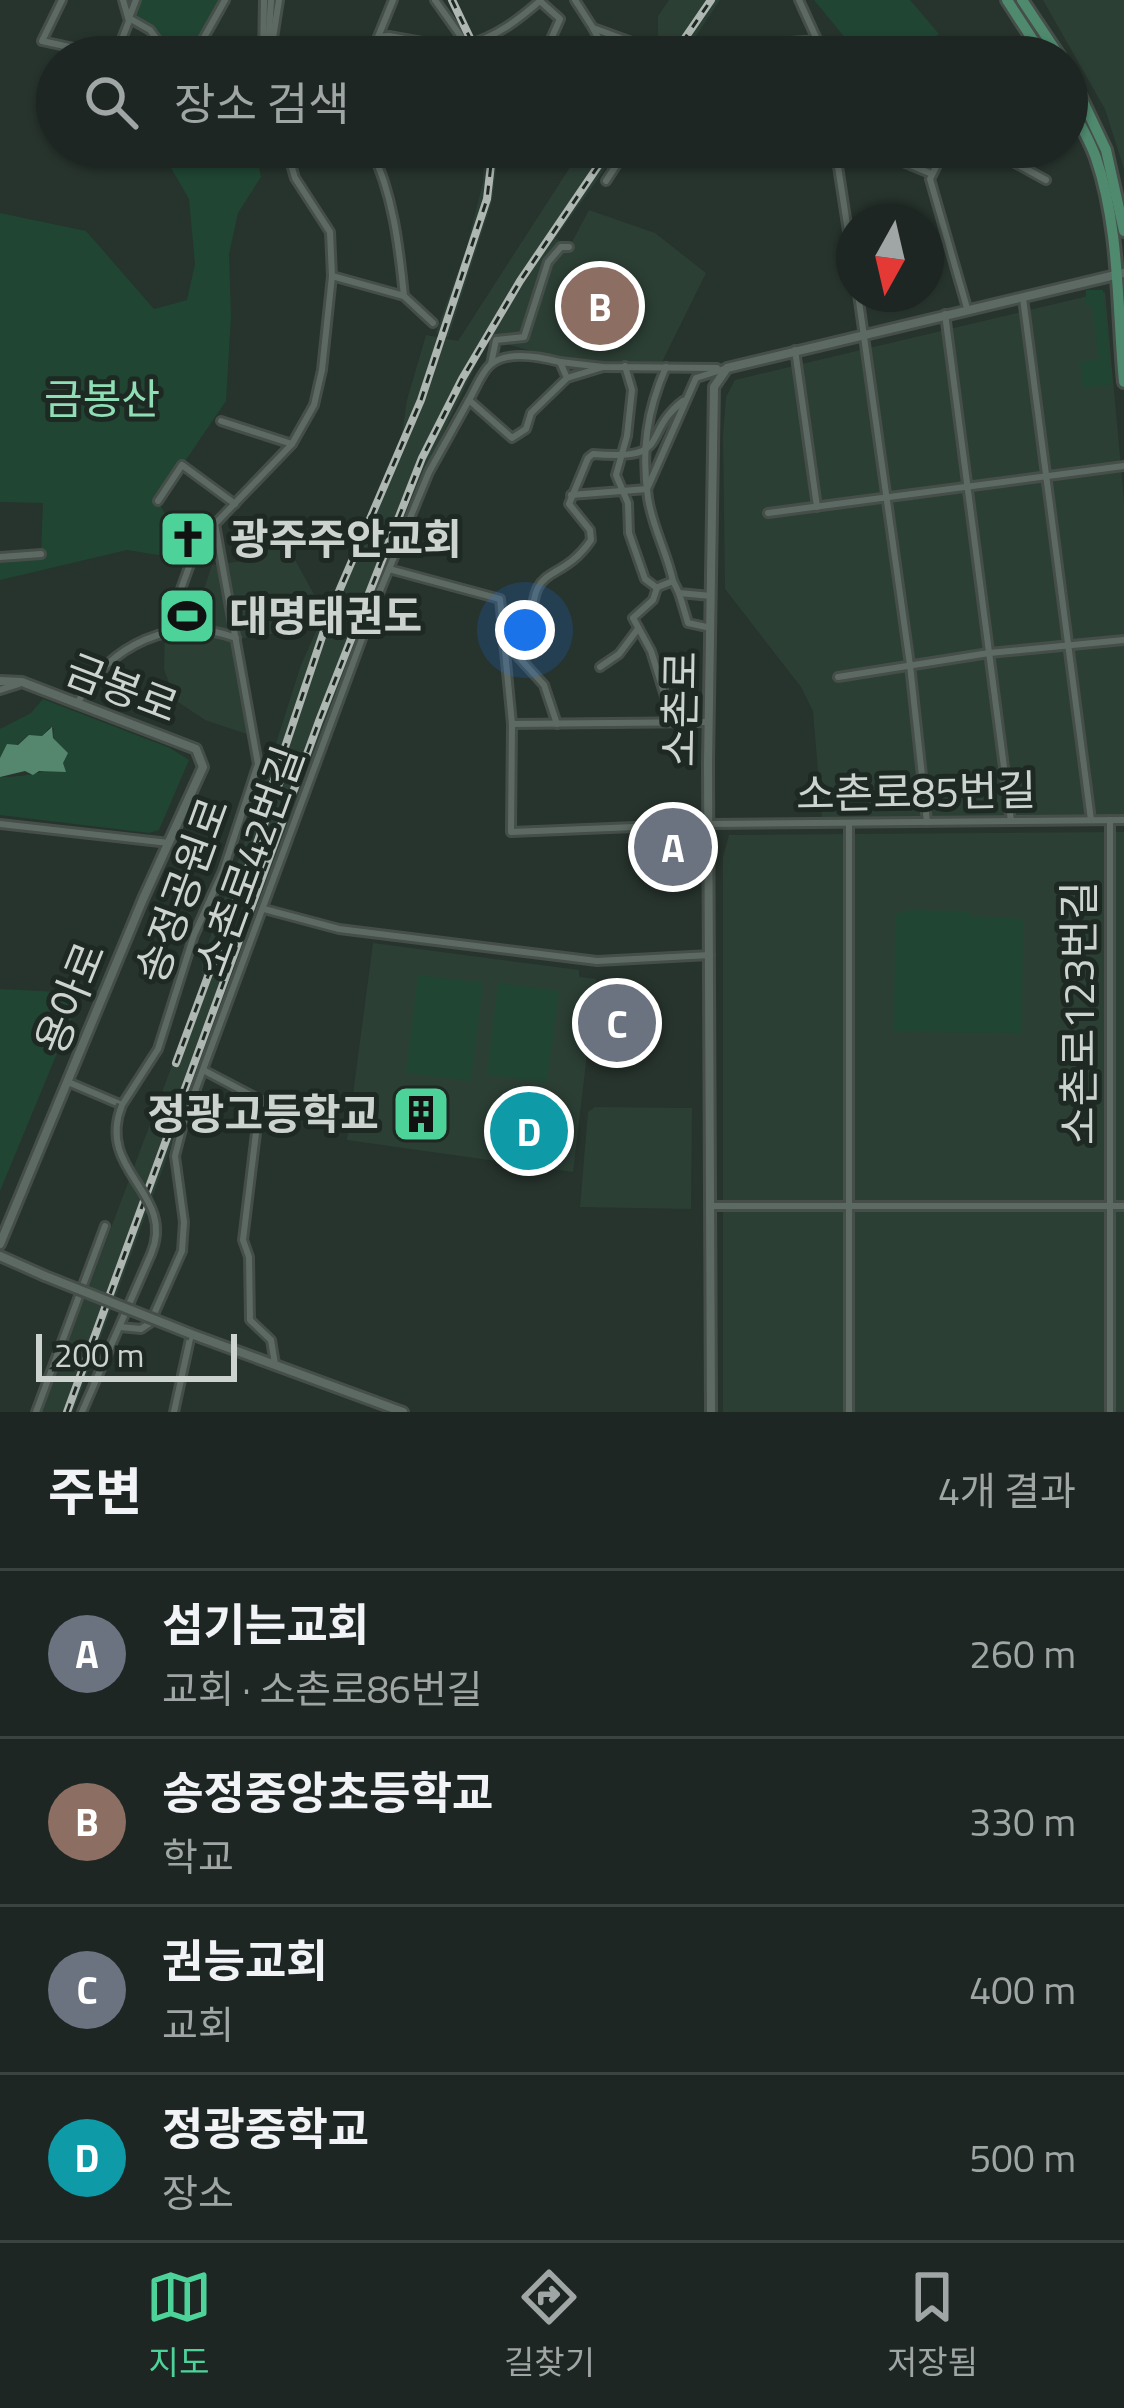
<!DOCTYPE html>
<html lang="ko">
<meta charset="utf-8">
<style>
:root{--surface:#1d2622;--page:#2a322f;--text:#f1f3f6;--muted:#a0a5a5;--line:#3b4340;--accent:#4dd39a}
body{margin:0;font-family:"Titillium Web","Noto Sans KR",sans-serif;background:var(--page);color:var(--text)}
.compass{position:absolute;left:836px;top:204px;width:108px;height:108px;border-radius:50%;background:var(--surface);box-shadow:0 3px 9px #0004;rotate:188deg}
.scale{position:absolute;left:36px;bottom:30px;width:201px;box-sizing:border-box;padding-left:12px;border:6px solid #cdd4d0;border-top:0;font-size:33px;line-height:42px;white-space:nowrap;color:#cdd4d0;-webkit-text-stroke:9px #1e2923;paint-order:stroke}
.you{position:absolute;left:525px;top:630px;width:42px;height:42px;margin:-30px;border:9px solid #fff;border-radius:50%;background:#1a73e8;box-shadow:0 0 0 18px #1a73e833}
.badge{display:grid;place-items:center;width:78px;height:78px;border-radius:50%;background:var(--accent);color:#fff;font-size:39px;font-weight:700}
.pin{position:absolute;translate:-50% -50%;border:6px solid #fff;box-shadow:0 3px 12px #0006}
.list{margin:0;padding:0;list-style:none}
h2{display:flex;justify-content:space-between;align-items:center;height:156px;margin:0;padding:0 48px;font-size:51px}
h2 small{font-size:39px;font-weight:400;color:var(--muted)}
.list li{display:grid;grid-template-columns:78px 1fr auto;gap:36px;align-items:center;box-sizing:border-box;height:168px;padding:0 48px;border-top:3px solid var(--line)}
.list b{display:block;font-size:45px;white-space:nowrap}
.list p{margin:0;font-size:39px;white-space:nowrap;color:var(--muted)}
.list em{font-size:39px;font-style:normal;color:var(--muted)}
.icon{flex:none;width:66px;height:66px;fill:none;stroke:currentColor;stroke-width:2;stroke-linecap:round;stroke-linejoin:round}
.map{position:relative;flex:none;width:1124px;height:1412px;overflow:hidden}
.search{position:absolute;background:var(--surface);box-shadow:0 3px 9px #0004;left:36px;right:36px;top:36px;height:132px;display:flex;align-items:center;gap:30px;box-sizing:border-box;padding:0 42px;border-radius:66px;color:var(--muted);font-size:45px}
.sheet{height:828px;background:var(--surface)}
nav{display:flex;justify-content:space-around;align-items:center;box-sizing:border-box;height:168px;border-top:3px solid var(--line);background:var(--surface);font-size:33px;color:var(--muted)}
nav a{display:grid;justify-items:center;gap:6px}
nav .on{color:var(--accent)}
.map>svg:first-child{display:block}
</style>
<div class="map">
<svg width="1124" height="1412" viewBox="0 0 1124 1412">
<rect width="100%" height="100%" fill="#27332d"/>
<g fill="#2c3f35">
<path d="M 669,0 L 720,0 L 687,49 L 658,39 L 658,16 Z"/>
<path d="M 1043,0 L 1124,0 L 1124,169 L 1105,109 Z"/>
<path d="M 485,147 L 499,147 L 492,201 L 448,338 L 436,333 L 467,246 L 483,182 Z"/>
<path d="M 583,147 L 621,147 L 543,255 L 555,239 L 571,244 L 589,210 L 655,233 L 706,273 L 661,364 L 576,363 L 488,339 L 407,509 L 236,968 L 203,957 L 242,850 L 301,665 L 401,440 L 407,400 L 426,335 L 458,341 Z"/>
<path d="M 1105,292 L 1124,501 L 1124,815 L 822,819 L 813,711 L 801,687 L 725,589 L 723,436 L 726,397 L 735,380 Z"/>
<path d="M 284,540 L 321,607 L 315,628 L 237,639 L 253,736 L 205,720 L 175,700 L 164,669 L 165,633 L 191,629 L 212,565 L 251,560 L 253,542 Z"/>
<path d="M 1124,832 L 1124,1412 L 723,1412 L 723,857 L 729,835 Z"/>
<path d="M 373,943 L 579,970 L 579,977 L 596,979 L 573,1172 L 347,1140 Z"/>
<path d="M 202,962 L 235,973 L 73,1412 L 42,1412 L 203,983 Z"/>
<path d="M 595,1107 L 692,1108 L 691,1209 L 580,1207 L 588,1112 Z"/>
</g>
<g fill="#204533">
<path d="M 123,0 L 225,0 L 195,57 L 170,57 L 150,30 L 129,18 Z"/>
<path d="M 814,0 L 910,0 L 939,34 L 912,57 L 861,57 Z"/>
<path d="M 159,147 L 255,147 L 261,177 L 238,213 L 229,254 L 231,316 L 226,401 L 158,501 L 178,538 L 171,557 L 127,550 L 0,580 L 0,557 L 41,553 L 43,503 L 0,502 L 0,213 L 86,231 L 154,309 L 187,300 L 195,264 L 189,199 Z"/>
<path d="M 1086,290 L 1103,290 L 1112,384 L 1083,388 L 1080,362 L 1099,359 L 1092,305 L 1085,305 Z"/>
<path d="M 43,699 L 170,748 L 189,760 L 159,830 L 149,833 L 0,815 L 0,777 C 20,777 57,774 67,753 L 53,738 L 54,728 L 49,728 L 42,736 L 29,735 L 0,758 L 0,729 L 31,713 Z"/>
<path d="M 911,910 L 970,911 L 970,916 L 1023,919 L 1022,1033 L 894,1032 L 895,914 Z"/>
<path d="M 418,975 L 483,983 L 471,1081 L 406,1073 Z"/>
<path d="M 498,983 L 559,991 L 547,1082 L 487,1075 Z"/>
<path d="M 0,989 L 82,993 L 0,1191 Z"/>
</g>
<path fill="#55876e" d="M 52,727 L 53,738 L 68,753 L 63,763 L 66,772 L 39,771 L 33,775 L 25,771 L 0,777 L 0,758 L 7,744 L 18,745 L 29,735 L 42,736 Z"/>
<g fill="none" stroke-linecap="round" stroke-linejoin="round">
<path stroke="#404b45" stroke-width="6" stroke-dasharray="6 3" stroke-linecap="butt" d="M 645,47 L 668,57"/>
<defs>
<g id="minor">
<path d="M 62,0 L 42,41 L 115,57 L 129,21 L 123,0"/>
<path d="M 136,0 L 129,18 L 150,30 L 170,57"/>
<path d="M 435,0 L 467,45"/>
<path d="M 575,0 L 593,28 L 645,47"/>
<path d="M 799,0 L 825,57"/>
<path d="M 540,1 L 560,19 L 543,57"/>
<path d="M 593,28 L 608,57"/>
<path d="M 378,37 L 393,0"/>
<path d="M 762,44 L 818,40"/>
<path d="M 268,50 L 271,0"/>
<path d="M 263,56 L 264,0"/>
<path d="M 193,57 L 225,0"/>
<path d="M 270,57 L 279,0"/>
<path d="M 369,57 L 378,37 L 389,36 L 466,50 L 467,45 C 497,36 517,21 541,0"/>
<path d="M 1014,57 L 1032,43"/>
<path d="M 370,147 C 393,193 399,246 404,296"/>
<path d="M 835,147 L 854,270"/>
<path d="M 946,147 L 930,179 L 967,308"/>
<path d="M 986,147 L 1046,180"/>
<path d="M 558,162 L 573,147"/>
<path d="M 814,162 L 879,152 L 932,174"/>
<path d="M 606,181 L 628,147"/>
<path d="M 332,276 L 404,296 L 433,323"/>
<path d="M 858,294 L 910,665 L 927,822"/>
<path d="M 1023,298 L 1091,820"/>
<path d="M 945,314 L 1011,821"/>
<path d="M 795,350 L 817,507"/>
<path d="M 560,362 L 603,367 L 717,368"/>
<path d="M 491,364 L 496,340 L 524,337 L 548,262 L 561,247 L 569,247"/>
<path d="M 625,366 L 632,390 L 627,436 L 616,475 L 628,503 L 629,533 L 645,579 L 657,588 L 653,600 L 633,618 L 651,651 L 673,722"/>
<path d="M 666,367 C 647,410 641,451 648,498 C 652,526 667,553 673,581"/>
<path d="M 567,378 L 531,413 L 526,429 L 512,438 L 469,400 C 475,390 481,373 490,365 C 507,350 541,357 560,362 L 567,378 L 603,367"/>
<path d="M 221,421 L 292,444"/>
<path d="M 571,495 L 647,489 L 696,378 L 727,368"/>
<path d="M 158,501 L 182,465 L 235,504"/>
<path d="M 768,513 L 1124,466"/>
<path d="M 0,557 L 41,554"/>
<path d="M 389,569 L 500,599 L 512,724 L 511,832 L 709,824 L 1124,820"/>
<path d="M 658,587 L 673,581 L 679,593 L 711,596"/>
<path d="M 679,593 L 688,623 L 711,628"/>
<path d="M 165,633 L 201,534 L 215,524"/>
<path d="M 600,667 L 619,654 L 637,630"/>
<path d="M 838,677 L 989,653 L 1124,640"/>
<path d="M 0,690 L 19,684"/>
<path d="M 78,702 C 110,645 173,614 236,638"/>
<path d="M 512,724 L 709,722"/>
<path d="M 557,724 L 544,685 L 514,652 L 514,647 L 533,634 C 528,558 558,588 591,540 L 590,530 L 569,504 L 588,458 L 593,454 C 674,461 640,434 683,401"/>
<path d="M 0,824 L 169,843"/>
<path d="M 264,909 L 339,929 L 597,961 L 710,955"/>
<path d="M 205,1071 L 260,1100 L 243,1240 L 249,1257 L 250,1320 L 271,1340 L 275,1364"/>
<path d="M 68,1082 L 122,1105 L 158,1049 L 194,935 L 223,871 L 258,764 L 215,524 L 292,444 L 314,405 L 322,370 L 332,276 L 330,232 L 295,178 L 286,147"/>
<path d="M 711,1206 L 1124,1206"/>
<path d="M 120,1327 L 141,1329 L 150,1323 L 182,1251 L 184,1222 L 175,1156 L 184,1121 L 377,598 L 429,472 L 469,400"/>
<path d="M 36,1412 L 105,1226"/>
<path d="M 82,1412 L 151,1254"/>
<path d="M 174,1412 L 191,1334"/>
<path d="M 849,1412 L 849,823"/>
<path d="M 1110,1412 L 1110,820"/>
</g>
<g id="tertiary">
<path d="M 0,681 L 22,682 L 196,749 L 203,767 L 143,899 L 0,1244"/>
<path d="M 0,1256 L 45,1276"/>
<path d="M 191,1334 L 403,1412"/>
<path d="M 711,1412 L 708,764 L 714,387 L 727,368 L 1124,273"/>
</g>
<g id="primary">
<path d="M 1007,0 L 1044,57"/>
<path d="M 1022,0 L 1060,57"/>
<path d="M 1067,68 L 1106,150 L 1124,231"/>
<path d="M 1067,99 C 1077,119 1089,138 1096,158 C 1120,228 1117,309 1124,382"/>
</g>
</defs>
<use href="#minor" stroke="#454e49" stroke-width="12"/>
<use href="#tertiary" stroke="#454e49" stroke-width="14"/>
<use href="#primary" stroke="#454e49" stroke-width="16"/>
<use href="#minor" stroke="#5d6a63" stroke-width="6"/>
<use href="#tertiary" stroke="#5d6a63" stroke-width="8"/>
<use href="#primary" stroke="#4f8a6f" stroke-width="10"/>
<defs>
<g id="rail">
<path d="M 452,0 L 479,57"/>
<path d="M 672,57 L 711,0"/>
<path d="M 272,786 L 331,610 L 421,400 L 487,199 L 493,147"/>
<path d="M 176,1063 L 284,770"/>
<path d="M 67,1412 L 319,721 L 422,458 L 462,379 L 520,281 L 611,147"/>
</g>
</defs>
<use href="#rail" stroke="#afb7b3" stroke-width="8"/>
<use href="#rail" stroke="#1e2923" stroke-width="3" stroke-dasharray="9" stroke-linecap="butt"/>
<defs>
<path id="minor-bridge" d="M 122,1105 C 95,1172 177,1193 151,1254"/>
<path id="tertiary-bridge" d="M 45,1276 L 191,1334"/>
</defs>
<use href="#minor-bridge" stroke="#454e49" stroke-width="12" stroke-linecap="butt"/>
<use href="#tertiary-bridge" stroke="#454e49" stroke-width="14" stroke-linecap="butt"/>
<use href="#minor-bridge" stroke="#5d6a63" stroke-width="6"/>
<use href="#tertiary-bridge" stroke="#5d6a63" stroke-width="8"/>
</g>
<defs>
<symbol id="church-square" viewBox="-11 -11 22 22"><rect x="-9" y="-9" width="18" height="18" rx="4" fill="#4dd39a" stroke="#1e2923"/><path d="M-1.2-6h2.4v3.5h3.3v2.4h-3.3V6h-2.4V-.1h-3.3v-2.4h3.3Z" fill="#111"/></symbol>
<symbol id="stadium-square" viewBox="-11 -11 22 22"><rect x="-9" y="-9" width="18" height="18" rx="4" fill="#4dd39a" stroke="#1e2923"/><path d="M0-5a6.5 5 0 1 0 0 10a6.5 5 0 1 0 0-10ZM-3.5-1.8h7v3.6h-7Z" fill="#111"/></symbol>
<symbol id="building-square" viewBox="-11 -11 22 22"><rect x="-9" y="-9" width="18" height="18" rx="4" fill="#4dd39a" stroke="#1e2923"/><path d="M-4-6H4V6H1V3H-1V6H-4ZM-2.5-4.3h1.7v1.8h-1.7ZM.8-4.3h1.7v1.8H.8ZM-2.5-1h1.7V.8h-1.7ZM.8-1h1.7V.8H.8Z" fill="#111"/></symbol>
</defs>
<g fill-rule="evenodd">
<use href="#church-square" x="155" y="506" width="66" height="66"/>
<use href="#stadium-square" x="154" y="583" width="66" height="66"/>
<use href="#building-square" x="388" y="1081" width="66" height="66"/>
</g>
<g text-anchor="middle" stroke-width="10" stroke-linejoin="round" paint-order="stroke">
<g font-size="42" fill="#8fdeb6" stroke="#1e2923">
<text x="102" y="414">금봉산</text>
</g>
<g font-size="42" font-weight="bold" fill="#cdd4d0" stroke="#1e2923" text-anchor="start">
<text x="230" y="554">광주주안교회</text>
<text x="229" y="631">대명태권도</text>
<text x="379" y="1129" text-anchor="end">정광고등학교</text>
</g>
<g font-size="42" fill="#cdd4d0" stroke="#1e2923">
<text transform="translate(122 688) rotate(21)" y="15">금봉로</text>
<text transform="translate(680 709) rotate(-89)" y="15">소촌로</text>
<text transform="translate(916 792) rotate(-1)" y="15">소촌로85번길</text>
<text transform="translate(249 861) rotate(-70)" y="15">소촌로42번길</text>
<text transform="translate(182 890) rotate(-70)" y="15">송정공원로</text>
<text transform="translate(70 998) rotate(-68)" y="15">용아로</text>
<text transform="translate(1079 1013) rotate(-90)" y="15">소촌로123번길</text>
</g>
</g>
</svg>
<svg class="compass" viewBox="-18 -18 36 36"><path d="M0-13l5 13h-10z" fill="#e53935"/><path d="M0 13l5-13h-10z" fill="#a0a5a5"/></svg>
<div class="scale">200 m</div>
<div class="you"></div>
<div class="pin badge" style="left:673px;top:847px;background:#6b7280">A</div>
<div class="pin badge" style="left:600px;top:306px;background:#8d6e63">B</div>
<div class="pin badge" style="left:617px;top:1023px;background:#6b7280">C</div>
<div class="pin badge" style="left:529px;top:1131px;background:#0f9aa8">D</div>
<div class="search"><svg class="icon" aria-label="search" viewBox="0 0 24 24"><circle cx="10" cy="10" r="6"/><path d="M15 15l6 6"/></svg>장소 검색</div>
</div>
<section class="sheet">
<h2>주변<small>4개 결과</small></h2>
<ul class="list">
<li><span class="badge" style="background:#6b7280">A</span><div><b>섬기는교회</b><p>교회 · 소촌로86번길</p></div><em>260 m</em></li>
<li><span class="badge" style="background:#8d6e63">B</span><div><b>송정중앙초등학교</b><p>학교</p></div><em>330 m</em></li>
<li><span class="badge" style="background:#6b7280">C</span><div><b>권능교회</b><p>교회</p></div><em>400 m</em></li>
<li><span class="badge" style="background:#0f9aa8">D</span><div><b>정광중학교</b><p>장소</p></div><em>500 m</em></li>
</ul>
</section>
<nav>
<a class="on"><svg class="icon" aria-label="map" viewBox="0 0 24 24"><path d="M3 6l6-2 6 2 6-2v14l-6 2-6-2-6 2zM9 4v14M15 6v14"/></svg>지도</a>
<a><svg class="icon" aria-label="directions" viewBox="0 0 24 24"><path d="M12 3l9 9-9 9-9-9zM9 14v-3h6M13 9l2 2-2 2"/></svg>길찾기</a>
<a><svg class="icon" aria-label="saved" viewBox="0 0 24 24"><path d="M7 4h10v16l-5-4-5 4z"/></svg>저장됨</a>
</nav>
